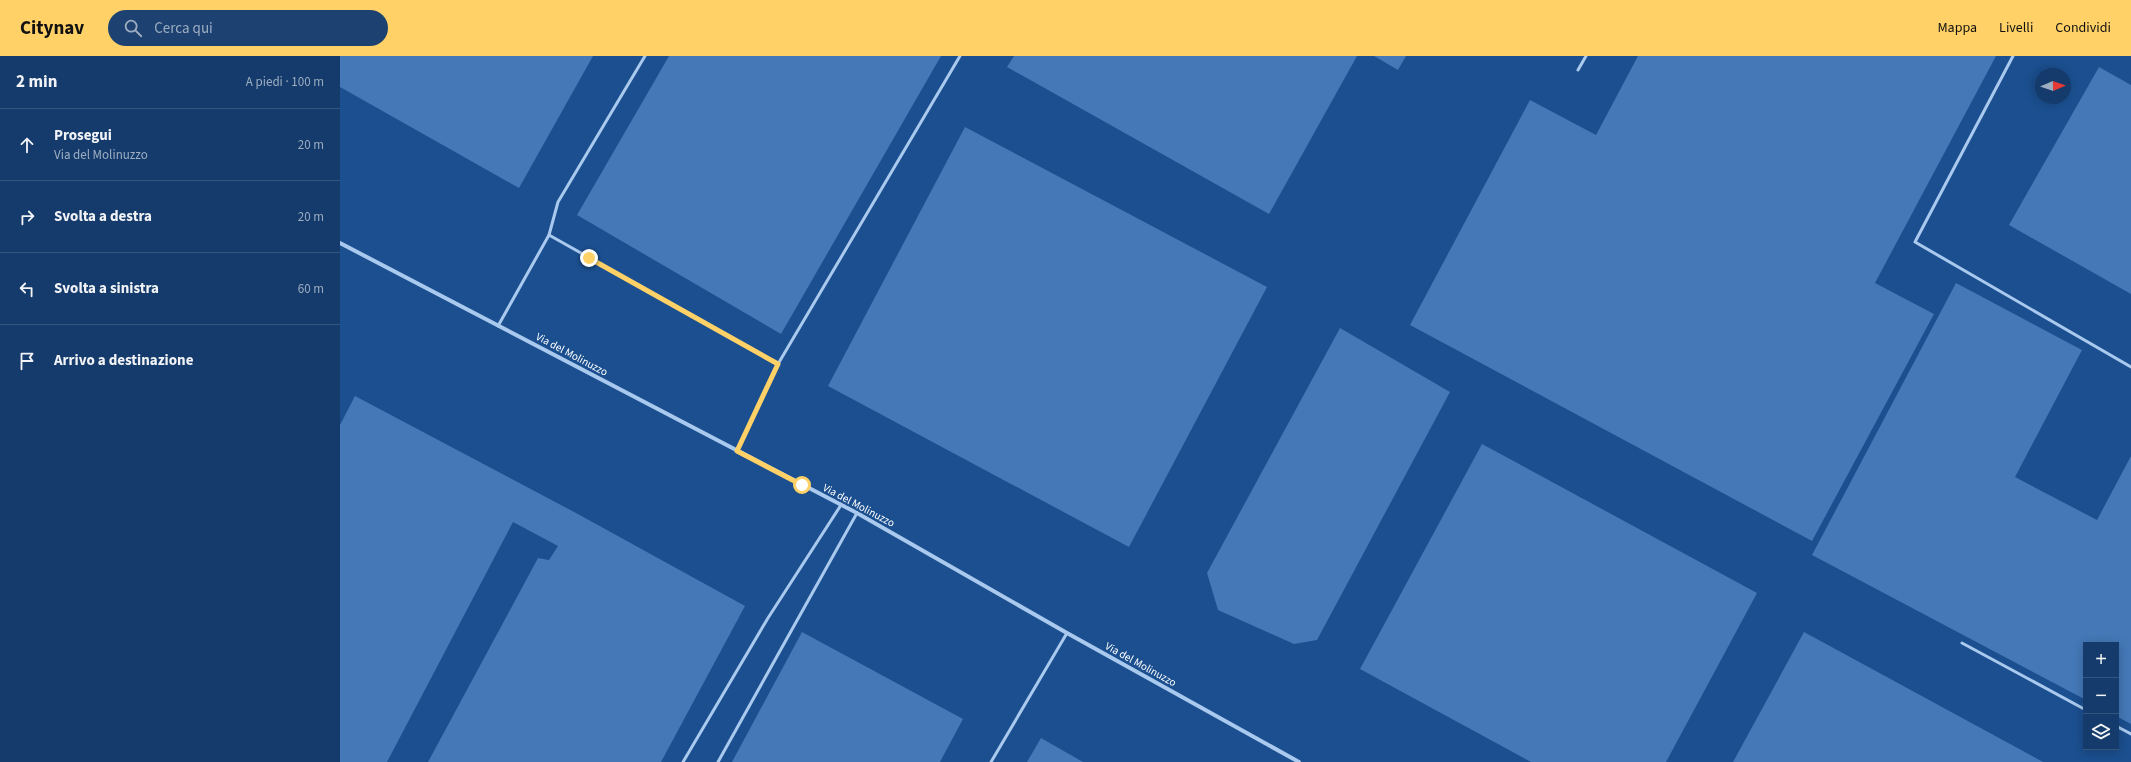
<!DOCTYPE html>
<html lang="it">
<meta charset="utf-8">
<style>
:root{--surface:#143b6b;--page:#1d4271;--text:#f1f3f6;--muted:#9dadc1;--line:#33557e;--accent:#ffd166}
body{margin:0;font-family:"Source Sans 3",sans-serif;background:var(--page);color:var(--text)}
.controls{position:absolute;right:12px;bottom:12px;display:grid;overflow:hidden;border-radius:0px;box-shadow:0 2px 10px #0003}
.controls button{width:36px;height:36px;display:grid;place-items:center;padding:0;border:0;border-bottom:1px solid var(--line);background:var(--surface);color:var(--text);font:20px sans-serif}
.compass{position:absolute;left:1695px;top:12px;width:36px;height:36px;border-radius:50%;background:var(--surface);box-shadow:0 2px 10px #0003;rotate:88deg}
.stop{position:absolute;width:12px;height:12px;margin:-9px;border:3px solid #ffd166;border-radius:50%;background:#fff}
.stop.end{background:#ffd166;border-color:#fff;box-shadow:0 1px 4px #0008}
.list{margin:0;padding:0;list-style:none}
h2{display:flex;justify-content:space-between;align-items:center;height:52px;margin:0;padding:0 16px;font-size:17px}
h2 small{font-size:13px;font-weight:400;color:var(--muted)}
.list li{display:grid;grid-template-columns:26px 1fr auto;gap:12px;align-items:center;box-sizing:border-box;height:72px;padding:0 16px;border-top:1px solid var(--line)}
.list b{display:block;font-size:15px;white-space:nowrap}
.list p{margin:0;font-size:13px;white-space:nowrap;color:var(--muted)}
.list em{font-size:13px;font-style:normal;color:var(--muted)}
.icon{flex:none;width:22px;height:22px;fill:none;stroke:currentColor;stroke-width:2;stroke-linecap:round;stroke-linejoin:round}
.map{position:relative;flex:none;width:1791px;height:706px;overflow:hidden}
header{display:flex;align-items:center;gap:24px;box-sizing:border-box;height:56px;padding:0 20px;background:var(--accent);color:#111}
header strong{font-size:19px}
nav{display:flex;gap:22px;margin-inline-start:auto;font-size:14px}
.search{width:280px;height:36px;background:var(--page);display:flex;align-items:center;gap:10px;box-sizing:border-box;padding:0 14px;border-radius:22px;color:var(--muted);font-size:15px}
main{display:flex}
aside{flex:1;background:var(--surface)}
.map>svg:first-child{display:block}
</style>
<header>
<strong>Citynav</strong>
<div class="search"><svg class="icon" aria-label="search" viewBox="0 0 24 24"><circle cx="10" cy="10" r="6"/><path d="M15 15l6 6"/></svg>Cerca qui</div>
<nav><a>Mappa</a><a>Livelli</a><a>Condividi</a></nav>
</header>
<main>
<aside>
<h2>2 min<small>A piedi · 100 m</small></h2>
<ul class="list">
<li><svg class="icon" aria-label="ahead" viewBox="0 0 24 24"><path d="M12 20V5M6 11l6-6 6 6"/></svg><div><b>Prosegui</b><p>Via del Molinuzzo</p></div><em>20 m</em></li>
<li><svg class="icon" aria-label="right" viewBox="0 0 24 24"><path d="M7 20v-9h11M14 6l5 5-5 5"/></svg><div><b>Svolta a destra</b></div><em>20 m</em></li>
<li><svg class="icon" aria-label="left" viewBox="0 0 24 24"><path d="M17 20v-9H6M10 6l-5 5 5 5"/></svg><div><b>Svolta a sinistra</b></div><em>60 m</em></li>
<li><svg class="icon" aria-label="arrive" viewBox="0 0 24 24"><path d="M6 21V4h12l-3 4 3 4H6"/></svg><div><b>Arrivo a destinazione</b></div></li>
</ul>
</aside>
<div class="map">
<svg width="1791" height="706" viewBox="0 0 1791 706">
<rect width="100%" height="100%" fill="#1b4f8f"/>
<g fill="#4478b7">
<path d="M 0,0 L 253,0 L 179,132 L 0,31 Z"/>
<path d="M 329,0 L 601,0 L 441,278 L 237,159 Z"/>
<path d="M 674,0 L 1017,0 L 929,158 L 667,11 Z"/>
<path d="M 1034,0 L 1066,0 L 1058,14 Z"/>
<path d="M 1298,0 L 1656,0 L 1535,227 L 1594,258 L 1472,485 L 1070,269 L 1190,44 L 1256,79 Z"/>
<path d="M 1759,11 L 1791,29 L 1791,238 L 1669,169 Z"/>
<path d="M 625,71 L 927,231 L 789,491 L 488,330 Z"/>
<path d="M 1616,227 L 1742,294 L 1675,421 L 1757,464 L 1791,400 L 1791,668 L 1776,660 L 1776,589 L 1746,589 L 1746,644 L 1472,499 Z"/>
<path d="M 1000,272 L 1110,336 L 977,584 L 954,588 L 878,554 L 867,517 Z"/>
<path d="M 15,340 L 236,457 L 405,550 L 321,706 L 88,706 L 198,502 L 209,504 L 218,490 L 173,466 L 47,706 L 0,706 L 0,369 Z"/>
<path d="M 1142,388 L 1417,537 L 1326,706 L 1191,706 L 1020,613 Z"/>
<path d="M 462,576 L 623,663 L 600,706 L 392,706 Z"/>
<path d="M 1464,576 L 1703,706 L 1393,706 Z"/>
<path d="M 701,682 L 743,706 L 687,706 Z"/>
</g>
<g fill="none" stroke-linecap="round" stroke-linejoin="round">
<g stroke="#a9c9ee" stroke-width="3">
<path d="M 1673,0 L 1575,186 L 1791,311"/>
<path d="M 1238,14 L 1246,0"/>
<path d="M 209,179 L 218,146 L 305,0"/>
<path d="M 158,270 L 209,179 L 438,308 L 397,395"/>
<path d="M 438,308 L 620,0"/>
<path d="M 1622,587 L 1746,654"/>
<path d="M 1776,670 L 1791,678"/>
<path d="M 343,706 L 428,562 L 501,449"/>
<path d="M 378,706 L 517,457"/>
<path d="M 651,706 L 727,577"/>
</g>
<path stroke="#a9c9ee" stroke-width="4" d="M 0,187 L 517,457 L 727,577 L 959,706"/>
</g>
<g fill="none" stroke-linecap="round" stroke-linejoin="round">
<path stroke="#ffd166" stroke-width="5" d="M 249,202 L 438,308 L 397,395 L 462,429"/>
</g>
<g text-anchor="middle" stroke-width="4" stroke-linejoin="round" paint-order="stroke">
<g font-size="11" fill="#fff" stroke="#1b4f8f">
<text transform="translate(232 298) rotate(28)" y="4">Via del Molinuzzo</text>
<text transform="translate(519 449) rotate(28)" y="4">Via del Molinuzzo</text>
<text transform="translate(801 608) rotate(29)" y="4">Via del Molinuzzo</text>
</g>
</g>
</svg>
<div class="controls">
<button>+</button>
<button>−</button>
<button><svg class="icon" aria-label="layers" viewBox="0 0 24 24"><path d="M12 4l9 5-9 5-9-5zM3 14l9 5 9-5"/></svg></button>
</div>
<svg class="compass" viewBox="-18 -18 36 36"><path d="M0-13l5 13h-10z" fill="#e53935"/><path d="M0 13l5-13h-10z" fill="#9dadc1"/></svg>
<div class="stop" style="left:462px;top:429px"></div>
<div class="stop end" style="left:249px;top:202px"></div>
</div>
</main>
